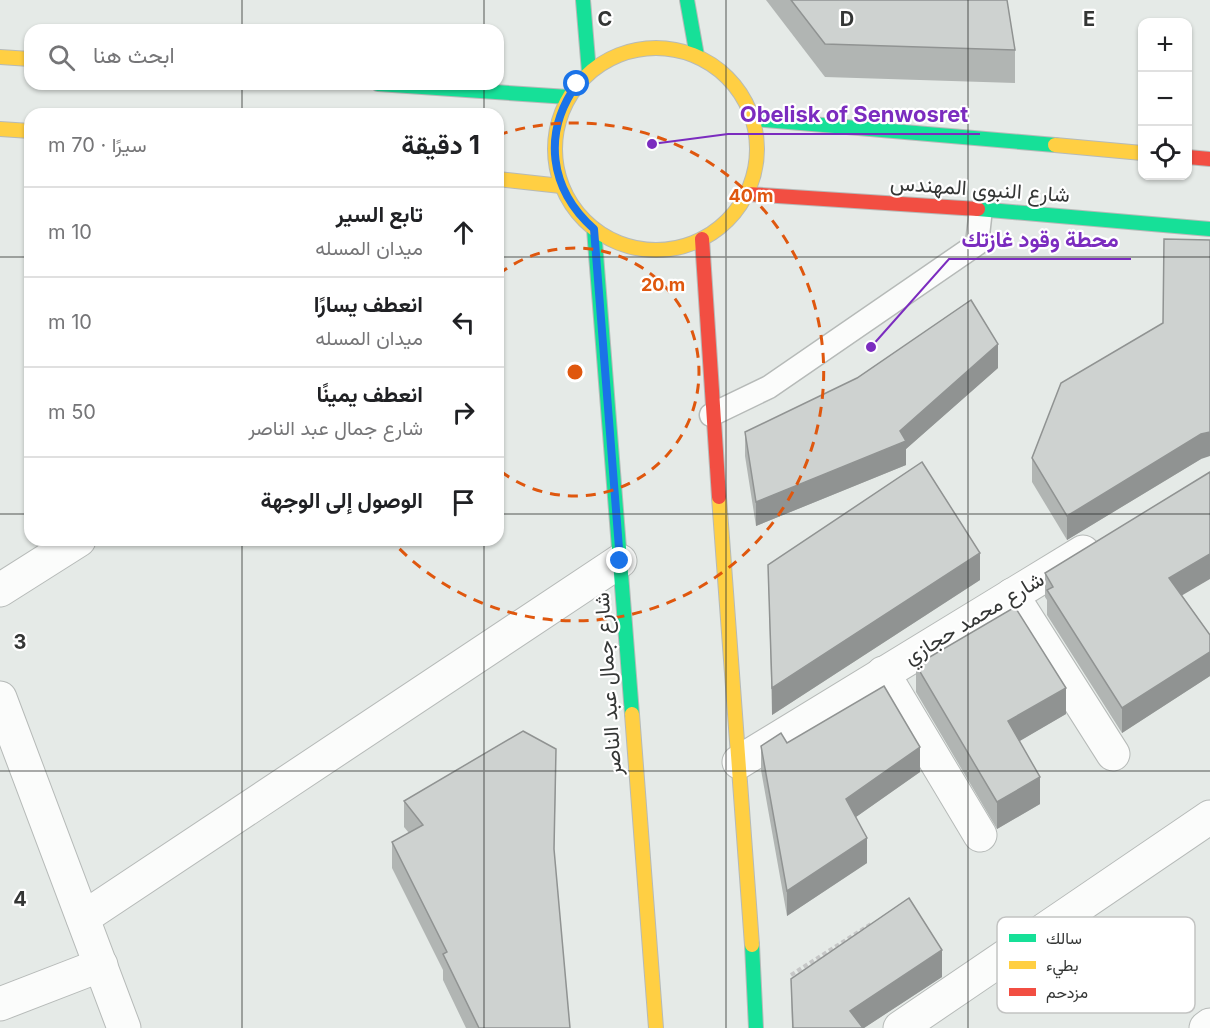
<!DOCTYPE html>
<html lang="ar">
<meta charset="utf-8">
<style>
:root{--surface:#fff;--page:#f6f6f6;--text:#202124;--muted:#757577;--line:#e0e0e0}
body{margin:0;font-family:Inter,Vazirmatn,sans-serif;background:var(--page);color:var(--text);direction:rtl}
.controls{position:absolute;right:18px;top:18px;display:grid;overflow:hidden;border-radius:12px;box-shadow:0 2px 4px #0004}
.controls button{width:54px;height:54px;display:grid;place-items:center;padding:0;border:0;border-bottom:2px solid var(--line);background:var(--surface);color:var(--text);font:30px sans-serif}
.stop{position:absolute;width:18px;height:18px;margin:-14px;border:4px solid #1a73e8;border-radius:50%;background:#fff}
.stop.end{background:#1a73e8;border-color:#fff;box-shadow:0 2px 6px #0008}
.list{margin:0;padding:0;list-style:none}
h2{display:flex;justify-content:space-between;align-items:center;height:78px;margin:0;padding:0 24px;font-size:26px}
h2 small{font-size:20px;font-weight:400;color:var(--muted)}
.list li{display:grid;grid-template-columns:39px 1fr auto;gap:18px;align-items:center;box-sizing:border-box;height:90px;padding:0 24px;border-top:2px solid var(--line)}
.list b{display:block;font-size:22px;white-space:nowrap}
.list p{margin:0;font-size:20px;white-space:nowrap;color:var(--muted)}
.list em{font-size:20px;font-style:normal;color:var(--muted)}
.icon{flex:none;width:33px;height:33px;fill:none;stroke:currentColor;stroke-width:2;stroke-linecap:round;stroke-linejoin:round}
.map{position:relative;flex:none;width:1210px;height:1028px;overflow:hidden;direction:ltr}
.search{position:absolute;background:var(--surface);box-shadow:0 2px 4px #0004;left:24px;top:24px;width:480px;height:66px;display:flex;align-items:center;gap:15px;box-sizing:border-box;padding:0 21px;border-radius:18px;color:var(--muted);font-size:22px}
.panel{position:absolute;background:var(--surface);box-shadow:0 2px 4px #0004;left:24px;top:108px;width:480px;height:438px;border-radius:18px;direction:rtl}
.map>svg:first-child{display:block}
</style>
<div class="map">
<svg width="1210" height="1028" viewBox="0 0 1210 1028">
<rect width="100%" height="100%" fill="#e5eae7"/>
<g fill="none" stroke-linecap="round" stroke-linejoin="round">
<defs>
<path id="lane" d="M 711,415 L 769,387 L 977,244 L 981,209"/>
<g id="street">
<path d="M 0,590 L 79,540"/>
<path d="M 1012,595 L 1113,754"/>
<path d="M 883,673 L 980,835"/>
<path d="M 0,698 L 124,1028"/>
<path d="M 739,762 L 1083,552"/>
<path d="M 83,918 L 620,561"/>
<path d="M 0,1004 L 101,965"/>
<path d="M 900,1028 L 1210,817"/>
<path d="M 1206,1028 L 1210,1025"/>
</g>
<g id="fast">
<path d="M 583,0 L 589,72"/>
<path d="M 687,0 L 697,56"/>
<path d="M 378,84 L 568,97"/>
<path d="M 753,119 L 1055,145"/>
<path d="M 978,209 L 1210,229"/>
<path d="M 594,229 L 632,714"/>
<path d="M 752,945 L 756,1028"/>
</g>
<g id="slow">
<circle cx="656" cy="149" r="101"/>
<path d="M 0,57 L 30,59"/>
<path d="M 0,129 L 30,131"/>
<path d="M 1055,145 L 1142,153"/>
<path d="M 498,179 L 561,186"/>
<path d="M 719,497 L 752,945"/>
<path d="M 632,714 L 656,1028"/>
</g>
<g id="jam">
<path d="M 1188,157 L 1210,159"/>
<path d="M 747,194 L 978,209"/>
<path d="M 702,239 L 719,497"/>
</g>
</defs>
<use href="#lane" stroke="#b6bab8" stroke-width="25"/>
<use href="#street" stroke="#b6bab8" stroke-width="35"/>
<use href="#fast" stroke="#b6bab8" stroke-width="16"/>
<use href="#slow" stroke="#b6bab8" stroke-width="16"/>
<use href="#jam" stroke="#b6bab8" stroke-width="16"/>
<path stroke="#c6c7c7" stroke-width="4" stroke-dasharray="4.5 3" stroke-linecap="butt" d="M 791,975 L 871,924"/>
<use href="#lane" stroke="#fbfcfb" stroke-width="22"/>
<use href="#street" stroke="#fbfcfb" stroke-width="33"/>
<use href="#fast" stroke="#16e098" stroke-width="14"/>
<use href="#slow" stroke="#ffcf43" stroke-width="14"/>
<use href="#jam" stroke="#f24e42" stroke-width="14"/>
</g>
<g fill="#b1b5b3">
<path d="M 766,0 L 1007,0 L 1015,50 L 1015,83 L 825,77 Z"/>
<path d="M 1163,323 L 1201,459 L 1067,540 L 1032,482 L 1032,458 Z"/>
<path d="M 998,368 L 906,449 L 906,465 L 756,526 L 745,456 L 745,432 Z"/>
<path d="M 768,565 L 980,580 L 772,715 Z"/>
<path d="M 1045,573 L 1182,595 L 1210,635 L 1210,676 L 1122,733 L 1047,615 L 1047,600 L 1045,597 Z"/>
<path d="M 916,665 L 1066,714 L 1019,741 L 1040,804 L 997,829 L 916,692 Z"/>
<path d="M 787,743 L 920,772 L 856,817 L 867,863 L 787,916 L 761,770 L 761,746 Z"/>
<path d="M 556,775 L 554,854 L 570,1028 L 466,1028 L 443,980 L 443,970 L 392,868 L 392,842 L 409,833 L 404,827 L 404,801 Z"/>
<path d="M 942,977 L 864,1028 L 792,1028 L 791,979 Z"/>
</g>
<g fill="#909392">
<path d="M 998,344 L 998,368 L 906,449 L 906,465 L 756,526 L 756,502 L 900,431 Z"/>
<path d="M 1210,432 L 1210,456 L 1201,459 L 1067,540 L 1067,516 L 1201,434 Z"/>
<path d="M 980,553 L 980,580 L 772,715 L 772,688 Z"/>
<path d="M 1210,554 L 1210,579 L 1169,603 L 1169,578 Z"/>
<path d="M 1210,652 L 1210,676 L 1122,733 L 1122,708 Z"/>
<path d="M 1066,688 L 1066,714 L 1008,748 L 1008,721 Z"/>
<path d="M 920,747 L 920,772 L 846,824 L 846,799 Z"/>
<path d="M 1040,777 L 1040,804 L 997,829 L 997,802 Z"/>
<path d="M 867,838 L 867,863 L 787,916 L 787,891 Z"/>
<path d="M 942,950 L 942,977 L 864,1028 L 850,1028 L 850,1011 Z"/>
</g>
<g fill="#ced2d0" stroke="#909392" stroke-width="1.5">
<path d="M 791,0 L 1007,0 L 1015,50 L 825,44 Z"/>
<path d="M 1164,239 L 1210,240 L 1210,432 L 1201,434 L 1067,516 L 1032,458 L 1061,383 L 1163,323 Z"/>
<path d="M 971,300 L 998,344 L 900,431 L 906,441 L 756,502 L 745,432 L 857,378 Z"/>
<path d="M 922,462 L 980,553 L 772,688 L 768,565 Z"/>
<path d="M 1210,472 L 1210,554 L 1169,578 L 1210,635 L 1210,652 L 1122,708 L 1047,590 L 1053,587 L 1045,573 Z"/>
<path d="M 1015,607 L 1066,688 L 1008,721 L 1040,777 L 997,802 L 916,665 Z"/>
<path d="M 884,686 L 920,747 L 846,799 L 867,838 L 787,891 L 761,746 L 781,733 L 787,743 Z"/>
<path d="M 523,731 L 556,749 L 554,849 L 570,1028 L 479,1028 L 443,954 L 447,952 L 392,842 L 423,825 L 404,801 Z"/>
<path d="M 909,898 L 942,950 L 850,1011 L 863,1028 L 793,1028 L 791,979 Z"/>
</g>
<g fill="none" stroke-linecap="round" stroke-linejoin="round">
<path stroke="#1a73e8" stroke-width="8" d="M 577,84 C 542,133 549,189 594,229 L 620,561"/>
</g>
<path fill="none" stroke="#343635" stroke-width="1.5" stroke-opacity="0.55" d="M 242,0 L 242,30M 484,0 L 484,30M 726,0 L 726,1028M 968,0 L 968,1028M 242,84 L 242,114M 484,84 L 484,114M 0,257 L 30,257M 498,257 L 1210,257M 0,514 L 30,514M 498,514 L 1210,514M 242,540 L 242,1028M 484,540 L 484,1028M 0,771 L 1210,771"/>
<g fill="none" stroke="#df570e" stroke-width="3" stroke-dasharray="10 8">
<path d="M499 274A124 124 0 1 1 499 470"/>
<path d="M498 135A249 249 0 1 1 391 540"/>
</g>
<g text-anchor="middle" stroke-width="4.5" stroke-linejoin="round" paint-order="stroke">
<g font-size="21" fill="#343635" stroke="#fff">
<text transform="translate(980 189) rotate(4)" y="7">شارع النبوى المهندس</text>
<text transform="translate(974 618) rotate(-31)" y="7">شارع محمد حجازي</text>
<text transform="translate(608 684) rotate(-94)" y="7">شارع جمال عبد الناصر</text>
</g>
</g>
<rect x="997" y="917" width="198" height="96" rx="9" fill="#fff" stroke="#c2c3c2" stroke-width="1.5"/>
<rect x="1009" y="934" width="27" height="8" fill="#16e098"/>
<rect x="1009" y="961" width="27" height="8" fill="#ffcf43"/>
<rect x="1009" y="988" width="27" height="8" fill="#f24e42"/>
<g font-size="16" fill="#343635">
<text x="1046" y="944">سالك</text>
<text x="1046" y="971">بطيء</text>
<text x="1046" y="998">مزدحم</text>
</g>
<g font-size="20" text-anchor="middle" font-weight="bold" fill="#343635" stroke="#fff" stroke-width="4.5" stroke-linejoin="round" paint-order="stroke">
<text x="605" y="26">C</text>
<text x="847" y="26">D</text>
<text x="1089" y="26">E</text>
<text x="20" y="649">3</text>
<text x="20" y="906">4</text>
</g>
<circle cx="575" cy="372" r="9" fill="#df570e" stroke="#fff" stroke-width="3"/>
<g font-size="18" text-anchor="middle" font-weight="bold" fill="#df570e" stroke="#fff" stroke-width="4.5" stroke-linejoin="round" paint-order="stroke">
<text x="751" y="202">40 m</text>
<text x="663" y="291">20 m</text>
</g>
<path fill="none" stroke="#7b2cbf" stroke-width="2" d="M652 144L728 134H980M871 347L949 259H1131"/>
<g fill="#7b2cbf" stroke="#fff" stroke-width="2">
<circle cx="652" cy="144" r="6"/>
<circle cx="871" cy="347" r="6"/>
</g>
<g font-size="22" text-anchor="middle" font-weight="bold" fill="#7b2cbf" stroke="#fff" stroke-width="4.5" stroke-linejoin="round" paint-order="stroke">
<text x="854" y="122">Obelisk of Senwosret</text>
<text x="1040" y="247">محطة وقود غازتك</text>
</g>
</svg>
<div class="controls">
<button>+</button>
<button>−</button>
<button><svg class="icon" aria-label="locate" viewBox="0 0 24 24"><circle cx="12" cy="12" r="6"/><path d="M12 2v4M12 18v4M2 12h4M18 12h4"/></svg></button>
</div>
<div class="stop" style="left:577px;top:84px"></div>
<div class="stop end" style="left:620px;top:561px"></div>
<div class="search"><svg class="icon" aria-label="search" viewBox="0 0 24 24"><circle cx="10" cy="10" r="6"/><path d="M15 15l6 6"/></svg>ابحث هنا</div>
<section class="panel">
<h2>1 دقيقة<small>سيرًا · 70 m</small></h2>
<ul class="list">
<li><svg class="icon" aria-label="ahead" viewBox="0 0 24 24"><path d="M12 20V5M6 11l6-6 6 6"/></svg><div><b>تابع السير</b><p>ميدان المسله</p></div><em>10 m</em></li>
<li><svg class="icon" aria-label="left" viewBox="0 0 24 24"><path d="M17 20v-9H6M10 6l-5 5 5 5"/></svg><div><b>انعطف يسارًا</b><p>ميدان المسله</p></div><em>10 m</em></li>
<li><svg class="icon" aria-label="right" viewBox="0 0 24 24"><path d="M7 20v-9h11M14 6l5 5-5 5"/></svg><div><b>انعطف يمينًا</b><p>شارع جمال عبد الناصر</p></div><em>50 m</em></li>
<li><svg class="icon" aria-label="arrive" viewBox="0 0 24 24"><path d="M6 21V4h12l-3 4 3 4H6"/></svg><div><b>الوصول إلى الوجهة</b></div></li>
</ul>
</section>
</div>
